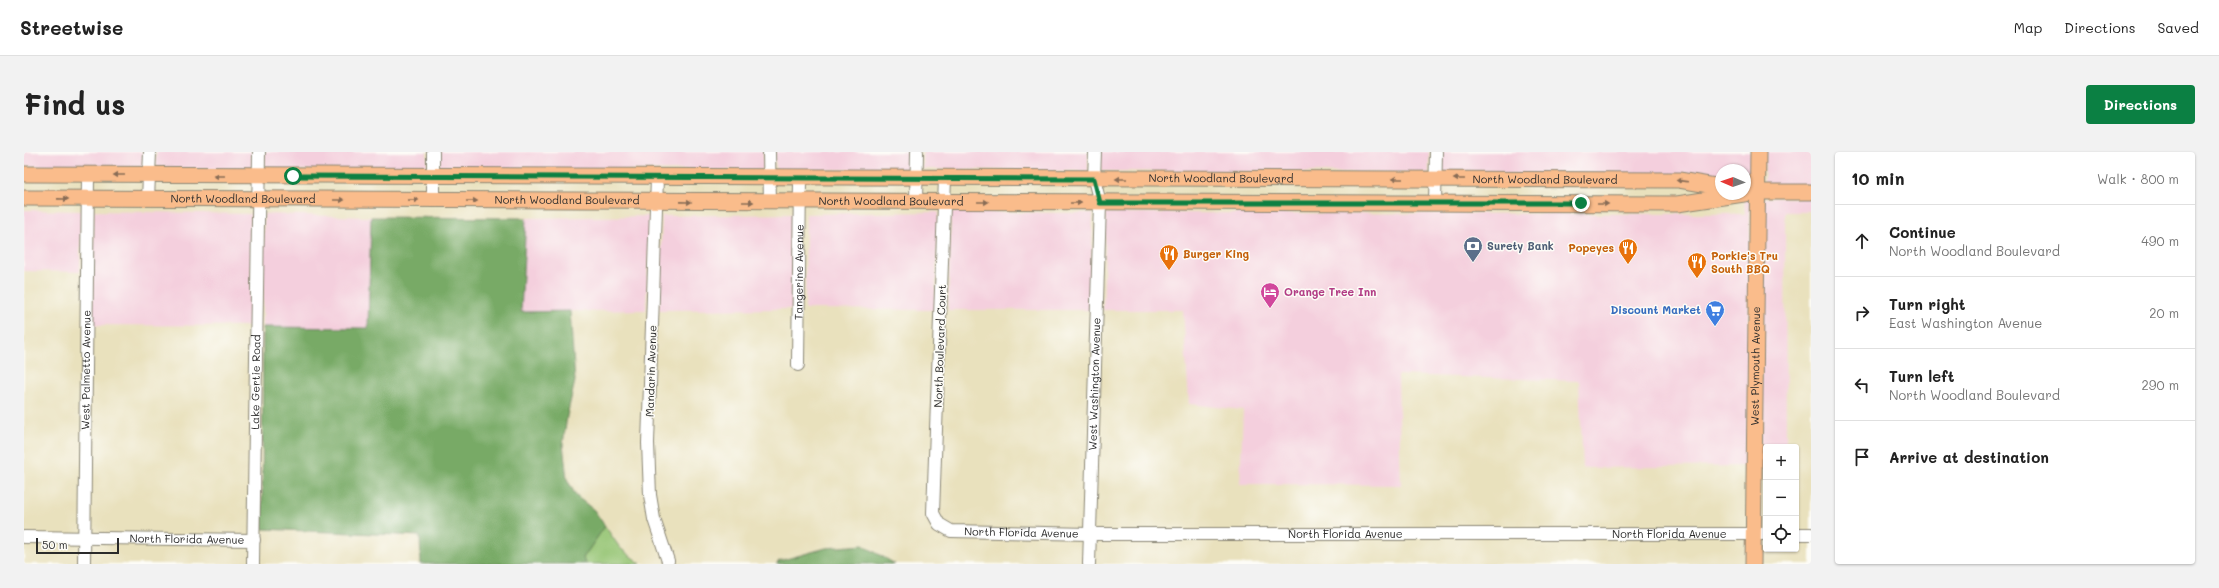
<!DOCTYPE html>
<meta charset="utf-8">
<style>
:root{--surface:#fff;--page:#f2f2f2;--text:#222;--muted:#767676;--line:#e0e0e0;--accent:#0b8043}
body{margin:0;font-family:Mali,sans-serif;background:var(--page);color:var(--text)}
.controls{position:absolute;right:12px;bottom:12px;display:grid;overflow:hidden;border-radius:4px;box-shadow:0 1px 3px #0004}
.controls button{width:36px;height:36px;display:grid;place-items:center;padding:0;border:0;border-bottom:1px solid var(--line);background:var(--surface);color:var(--text);font:20px sans-serif}
.compass{position:absolute;left:1691px;top:12px;width:36px;height:36px;border-radius:50%;background:var(--surface);box-shadow:0 1px 3px #0004;rotate:272deg}
.scale{position:absolute;left:12px;bottom:10px;width:83px;box-sizing:border-box;padding-left:4px;border:2px solid #2b2b2b;border-top:0;font-size:11px;line-height:14px;white-space:nowrap;color:#2b2b2b;-webkit-text-stroke:3px #fdfcf7;paint-order:stroke}
.stop{position:absolute;width:12px;height:12px;margin:-9px;border:3px solid #0b8043;border-radius:50%;background:#fff}
.stop.end{background:#0b8043;border-color:#fff;box-shadow:0 1px 4px #0008}
.list{margin:0;padding:0;list-style:none}
h2{display:flex;justify-content:space-between;align-items:center;height:52px;margin:0;padding:0 16px;font-size:17px}
h2 small{font-size:13px;font-weight:400;color:var(--muted)}
.list li{display:grid;grid-template-columns:26px 1fr auto;gap:12px;align-items:center;box-sizing:border-box;height:72px;padding:0 16px;border-top:1px solid var(--line)}
.list b{display:block;font-size:15px;white-space:nowrap}
.list p{margin:0;font-size:13px;white-space:nowrap;color:var(--muted)}
.list em{font-size:13px;font-style:normal;color:var(--muted)}
.icon{flex:none;width:22px;height:22px;fill:none;stroke:currentColor;stroke-width:2;stroke-linecap:round;stroke-linejoin:round}
.map{position:relative;flex:none;width:1787px;height:412px;overflow:hidden;border-radius:4px}
header{display:flex;align-items:center;gap:24px;box-sizing:border-box;height:56px;padding:0 20px;background:var(--surface);border-bottom:1px solid var(--line)}
header strong{font-size:19px}
nav{display:flex;gap:22px;margin-inline-start:auto;font-size:14px}
.intro{display:flex;align-items:center;justify-content:space-between;box-sizing:border-box;height:96px;padding:0 24px}
h1{margin:0;font-size:28px}
.button{padding:10px 18px;border-radius:4px;background:var(--accent);color:#fff;font-size:14px;font-weight:700}
main{display:flex;gap:24px;padding:0 24px}
aside{flex:1;background:var(--surface);border-radius:4px;box-shadow:0 1px 3px #0004}
.map>svg:first-child{display:block}
</style>
<header>
<strong>Streetwise</strong>
<nav><a>Map</a><a>Directions</a><a>Saved</a></nav>
</header>
<div class="intro"><h1>Find us</h1><a class="button">Directions</a></div>
<main>
<div class="map">
<svg width="1787" height="412" viewBox="0 0 1787 412">
<rect width="100%" height="100%" fill="#fdfcf7"/>
<filter id="ink" filterUnits="userSpaceOnUse"><feTurbulence type="fractalNoise" baseFrequency=".025" numOctaves="2"/><feDisplacementMap in="SourceGraphic" scale="8" xChannelSelector="R" yChannelSelector="G"/><feConvolveMatrix kernelMatrix="1 2 1 2 8 2 1 2 1" color-interpolation-filters="sRGB"/></filter>
<filter id="wash" filterUnits="userSpaceOnUse"><feTurbulence type="fractalNoise" baseFrequency=".012" numOctaves="4" result="noise"/><feDisplacementMap in="SourceGraphic" scale="16" xChannelSelector="R" yChannelSelector="G"/><feGaussianBlur stdDeviation="0.9" result="paint"/><feColorMatrix in="noise" values="0 0 0 0 0 0 0 0 0 0 0 0 0 0 0 0 0 1.4 0 .05"/><feComposite in="paint" operator="in"/></filter>
<g filter="url(#wash)">
<rect width="100%" height="100%" fill="#e9e1bd"/>
<g fill="#f4cfdd">
<path d="M 0,0 L 119,0 L 119,16 L 0,14 Z"/>
<path d="M 132,0 L 228,0 L 228,18 L 132,16 Z"/>
<path d="M 241,0 L 403,0 L 403,19 L 241,18 Z"/>
<path d="M 416,0 L 739,0 L 739,18 L 415,19 Z"/>
<path d="M 751,0 L 886,0 L 886,17 L 752,18 Z"/>
<path d="M 899,0 L 1064,0 L 1064,19 L 899,17 Z"/>
<path d="M 1077,0 L 1405,0 L 1405,21 L 1077,19 Z"/>
<path d="M 1418,0 L 1728,0 L 1727,34 L 1721,33 L 1721,18 L 1697,18 L 1697,27 L 1418,21 Z"/>
<path d="M 1741,0 L 1787,0 L 1787,35 L 1740,35 Z"/>
<path d="M 1739,46 L 1787,46 L 1787,60 L 1761,60 L 1762,295 L 1742,295 L 1742,315 L 1736,314 Z"/>
<path d="M 1726,47 L 1724,314 L 1559,316 L 1555,229 L 1374,223 L 1377,333 L 1216,332 L 1219,258 L 1165,252 L 1159,158 L 1079,158 L 1082,61 L 1721,62 L 1720,48 Z"/>
<path d="M 0,58 L 57,59 L 56,120 L 0,119 Z"/>
<path d="M 70,59 L 227,62 L 227,174 L 68,173 Z"/>
<path d="M 914,60 L 911,158 L 781,157 L 782,62 Z"/>
<path d="M 927,60 L 1069,61 L 1066,158 L 924,158 Z"/>
<path d="M 240,62 L 347,65 L 344,176 L 239,175 Z"/>
<path d="M 769,62 L 768,157 L 635,158 L 638,64 Z"/>
<path d="M 626,64 L 622,158 L 497,160 L 502,66 Z"/>
</g>
<path fill="#96c574" stroke="#607850" d="M 581,374 L 596,396 L 617,412 L 561,412 L 559,406 Z"/>
<g fill="#78aa66" stroke="#526a48">
<path d="M 347,65 L 502,66 L 497,160 L 546,159 L 551,229 L 543,264 L 539,292 L 543,327 L 552,344 L 570,358 L 581,374 L 559,406 L 561,412 L 397,412 L 396,384 L 238,377 L 239,175 L 344,176 Z"/>
<path d="M 839,393 L 871,412 L 752,412 L 755,409 L 802,396 Z"/>
</g>
</g>
<g filter="url(#ink)">
<g fill="none" stroke-linecap="round" stroke-linejoin="round">
<defs>
<g id="minor">
<path d="M 745,0 L 746,50"/>
<path d="M 633,26 L 624,291 L 626,343 L 630,367 L 644,409"/>
<path id="s1" d="M 921,26 L 909,361 L 915,372 L 927,379 L 1066,382 L 1742,382"/>
<path d="M 124,47 L 126,0"/>
<path d="M 409,49 L 409,0"/>
<path d="M 892,50 L 893,0"/>
<path d="M 1411,51 L 1412,0"/>
<path id="s2" d="M 774,213 L 776,26"/>
<path d="M 1772,382 L 1787,382"/>
<path id="s3" d="M 0,385 L 230,388"/>
<path id="s4" d="M 60,412 L 64,23"/>
<path id="s5" d="M 229,412 L 235,0"/>
<path id="s6" d="M 1065,412 L 1076,51 L 1070,27 L 1071,0"/>
</g>
<g id="major">
<path id="s7" d="M 0,22 L 1655,28 L 1697,35"/>
<path id="s8" d="M 0,46 L 1653,52 L 1733,40 L 1787,40"/>
<path id="s9" d="M 1729,412 L 1734,0"/>
</g>
</defs>
<use href="#minor" stroke="#8a8674" stroke-width="14"/>
<use href="#major" stroke="#8a8674" stroke-width="17"/>
<use href="#minor" stroke="#fff" stroke-width="12"/>
<use href="#major" stroke="#fabc8b" stroke-width="15"/>
</g>
<defs><path id="oneway-solid" d="M-6-.8H1V-3.2L6.5 0L1 3.2V.8H-6Z"/></defs>
<g fill="#886c56">
<use href="#oneway-solid" transform="translate(95 23) rotate(-180)"/>
<use href="#oneway-solid" transform="translate(195 24) rotate(-180)"/>
<use href="#oneway-solid" transform="translate(1097 27) rotate(-180)"/>
<use href="#oneway-solid" transform="translate(1373 27) rotate(-180)"/>
<use href="#oneway-solid" transform="translate(1435 27) rotate(-180)"/>
<use href="#oneway-solid" transform="translate(1658 29) rotate(-173)"/>
<use href="#oneway-solid" transform="translate(39 47) rotate(1)"/>
<use href="#oneway-solid" transform="translate(315 48)"/>
<use href="#oneway-solid" transform="translate(389 48)"/>
<use href="#oneway-solid" transform="translate(448 49)"/>
<use href="#oneway-solid" transform="translate(662 50) rotate(1)"/>
<use href="#oneway-solid" transform="translate(724 50)"/>
<use href="#oneway-solid" transform="translate(959 50)"/>
<use href="#oneway-solid" transform="translate(1052 51)"/>
<use href="#oneway-solid" transform="translate(1579 52)"/>
</g>
</g>
<g fill="none" stroke-linecap="round" stroke-linejoin="round" filter="url(#ink)">
<path stroke="#0b8043" stroke-width="5" d="M 269,24 L 1070,27 L 1076,51 L 1557,51"/>
</g>
<defs>
<symbol id="bank-pin" viewBox="-11 -11 22 30"><path d="M0 17L-7.5 6A9.5 9.5 0 1 1 7.5 6Z" fill="#5c6f8a" stroke="#fdfcf7"/><path d="M-6-4H6V4H-6ZM0-2.3a2.3 2.3 0 1 0 0 4.6a2.3 2.3 0 1 0 0-4.6Z" fill="#fff"/></symbol>
<symbol id="restaurant-pin" viewBox="-11 -11 22 30"><path d="M0 17L-7.5 6A9.5 9.5 0 1 1 7.5 6Z" fill="#e8710a" stroke="#fdfcf7"/><path d="M-5-6h1v4h1v-4h1v4h1v-4h1v5L-1.5 .5V6h-2V.5L-5-1ZM5-6V6H3V1.5H1.5Q1.5-4 5-6Z" fill="#fff"/></symbol>
<symbol id="hotel-pin" viewBox="-11 -11 22 30"><path d="M0 17L-7.5 6A9.5 9.5 0 1 1 7.5 6Z" fill="#d1479c" stroke="#fdfcf7"/><path d="M-6-4.5h1.5V1H6V5H4.5V3h-9V5H-6ZM-4 0a1.8 1.8 0 1 1 3.6 0ZM.5 0V-2.5h3Q6-2.5 6 0Z" fill="#fff"/></symbol>
<symbol id="supermarket-pin" viewBox="-11 -11 22 30"><path d="M0 17L-7.5 6A9.5 9.5 0 1 1 7.5 6Z" fill="#3f7fe0" stroke="#fdfcf7"/><path d="M-6-5.5h2.5l.6 2H6L4.5 2H-2.5L-4.4-4H-6ZM-1.5 3.2a1.3 1.3 0 1 0 .1 0ZM3 3.2a1.3 1.3 0 1 0 .1 0Z" fill="#fff"/></symbol>
</defs>
<g fill-rule="evenodd">
<use href="#bank-pin" x="1438" y="83" width="22" height="30"/>
<use href="#restaurant-pin" x="1593" y="85" width="22" height="30"/>
<use href="#restaurant-pin" x="1134" y="91" width="22" height="30"/>
<use href="#restaurant-pin" x="1662" y="99" width="22" height="30"/>
<use href="#hotel-pin" x="1235" y="129" width="22" height="30"/>
<use href="#supermarket-pin" x="1680" y="147" width="22" height="30"/>
</g>
<g text-anchor="middle" stroke-width="3" stroke-linejoin="round" paint-order="stroke">
<g font-size="11" fill="#2b2b2b" stroke="#fdfcf7">
<text dy="4" stroke="none"><textPath href="#s7" startOffset="1197">North Woodland Boulevard</textPath></text>
<text dy="4" stroke="none"><textPath href="#s7" startOffset="1521">North Woodland Boulevard</textPath></text>
<text dy="4" stroke="none"><textPath href="#s8" startOffset="219">North Woodland Boulevard</textPath></text>
<text dy="4" stroke="none"><textPath href="#s8" startOffset="543">North Woodland Boulevard</textPath></text>
<text dy="4" stroke="none"><textPath href="#s8" startOffset="867">North Woodland Boulevard</textPath></text>
<text dy="4" stroke="none"><textPath href="#s2" startOffset="93">Tangerine Avenue</textPath></text>
<text transform="translate(916 194) rotate(-88)" y="4">North Boulevard Court</text>
<text dy="4" stroke="none"><textPath href="#s9" startOffset="198">West Plymouth Avenue</textPath></text>
<text dy="4" stroke="none"><textPath href="#s4" startOffset="194">West Palmetto Avenue</textPath></text>
<text transform="translate(627 219) rotate(-88)" y="4">Mandarin Avenue</text>
<text dy="4" stroke="none"><textPath href="#s5" startOffset="182">Lake Gertie Road</textPath></text>
<text dy="4" stroke="none"><textPath href="#s6" startOffset="180">West Washington Avenue</textPath></text>
<text dy="4" stroke="none"><textPath href="#s1" startOffset="432">North Florida Avenue</textPath></text>
<text dy="4" stroke="none"><textPath href="#s1" startOffset="756">North Florida Avenue</textPath></text>
<text dy="4" stroke="none"><textPath href="#s1" startOffset="1080">North Florida Avenue</textPath></text>
<text dy="4" stroke="none"><textPath href="#s3" startOffset="163">North Florida Avenue</textPath></text>
</g>
<g font-size="11" font-weight="bold" fill="#4e5e75" stroke="#fdfcf7" text-anchor="start">
<text x="1463" y="98">Surety Bank</text>
</g>
<g font-size="11" font-weight="bold" fill="#c56008" stroke="#fdfcf7" text-anchor="start">
<text x="1590" y="100" text-anchor="end">Popeyes</text>
<text x="1159" y="106">Burger King</text>
<text x="1687" y="108">Porkie's Tru<tspan x="1687" dy="13">South BBQ</tspan></text>
</g>
<g font-size="11" font-weight="bold" fill="#b23c85" stroke="#fdfcf7" text-anchor="start">
<text x="1260" y="144">Orange Tree Inn</text>
</g>
<g font-size="11" font-weight="bold" fill="#366cbe" stroke="#fdfcf7" text-anchor="end">
<text x="1677" y="162">Discount Market</text>
</g>
</g>
</svg>
<div class="controls">
<button>+</button>
<button>−</button>
<button><svg class="icon" aria-label="locate" viewBox="0 0 24 24"><circle cx="12" cy="12" r="6"/><path d="M12 2v4M12 18v4M2 12h4M18 12h4"/></svg></button>
</div>
<svg class="compass" viewBox="-18 -18 36 36"><path d="M0-13l5 13h-10z" fill="#e53935"/><path d="M0 13l5-13h-10z" fill="#767676"/></svg>
<div class="scale">50 m</div>
<div class="stop" style="left:269px;top:24px"></div>
<div class="stop end" style="left:1557px;top:51px"></div>
</div>
<aside>
<h2>10 min<small>Walk · 800 m</small></h2>
<ul class="list">
<li><svg class="icon" aria-label="ahead" viewBox="0 0 24 24"><path d="M12 20V5M6 11l6-6 6 6"/></svg><div><b>Continue</b><p>North Woodland Boulevard</p></div><em>490 m</em></li>
<li><svg class="icon" aria-label="right" viewBox="0 0 24 24"><path d="M7 20v-9h11M14 6l5 5-5 5"/></svg><div><b>Turn right</b><p>East Washington Avenue</p></div><em>20 m</em></li>
<li><svg class="icon" aria-label="left" viewBox="0 0 24 24"><path d="M17 20v-9H6M10 6l-5 5 5 5"/></svg><div><b>Turn left</b><p>North Woodland Boulevard</p></div><em>290 m</em></li>
<li><svg class="icon" aria-label="arrive" viewBox="0 0 24 24"><path d="M6 21V4h12l-3 4 3 4H6"/></svg><div><b>Arrive at destination</b></div></li>
</ul>
</aside>
</main>
